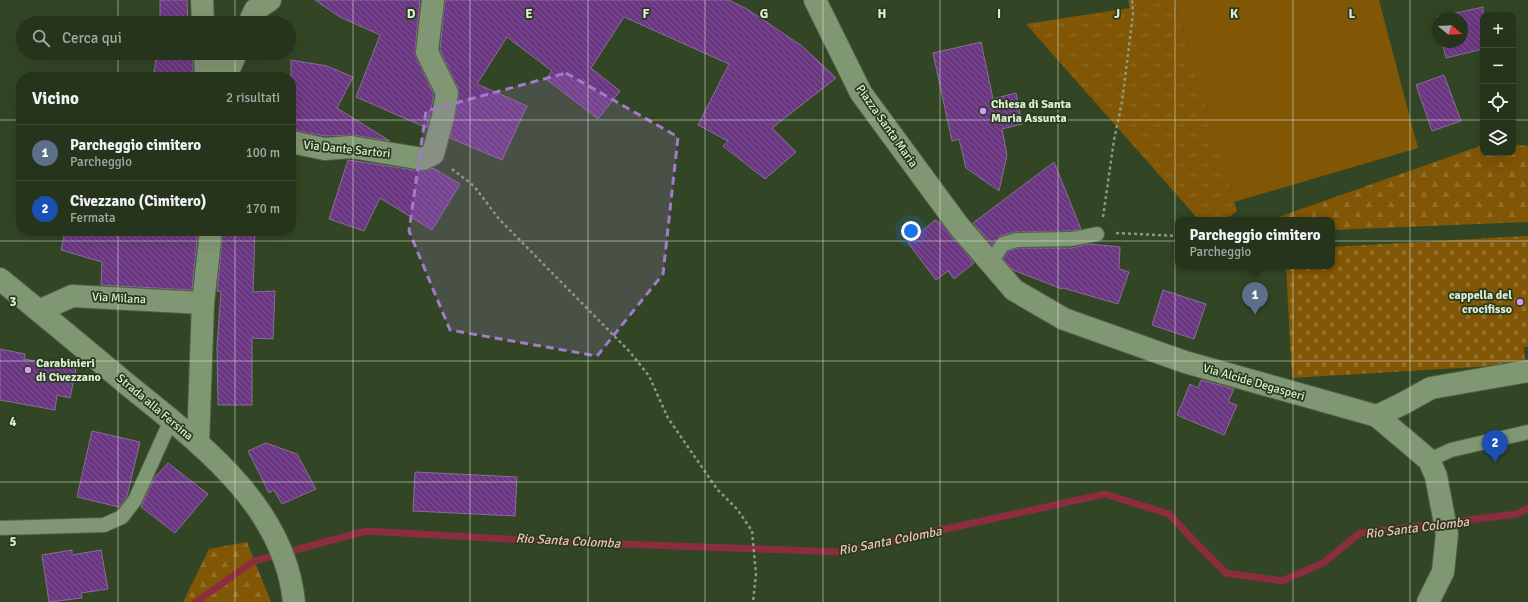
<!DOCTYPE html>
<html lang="it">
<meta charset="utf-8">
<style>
:root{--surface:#26341c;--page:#323f29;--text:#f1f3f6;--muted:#a4aaa3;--line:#424f3b;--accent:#e797bd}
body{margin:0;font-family:Signika,sans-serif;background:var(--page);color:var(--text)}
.controls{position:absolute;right:12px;top:12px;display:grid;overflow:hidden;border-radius:8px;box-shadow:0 4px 16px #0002}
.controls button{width:36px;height:36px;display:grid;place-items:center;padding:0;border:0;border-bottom:1px solid var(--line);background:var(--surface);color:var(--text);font:20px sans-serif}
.compass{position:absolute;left:1432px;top:12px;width:36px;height:36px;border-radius:50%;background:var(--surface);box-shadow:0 4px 16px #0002;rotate:108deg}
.you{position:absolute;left:911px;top:231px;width:14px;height:14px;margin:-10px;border:3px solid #fff;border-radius:50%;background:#1a73e8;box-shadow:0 0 0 6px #1a73e833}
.badge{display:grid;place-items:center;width:26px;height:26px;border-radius:50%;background:var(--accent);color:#fff;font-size:13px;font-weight:700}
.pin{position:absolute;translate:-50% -33px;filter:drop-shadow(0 1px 2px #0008)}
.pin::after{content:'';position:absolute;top:21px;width:14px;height:12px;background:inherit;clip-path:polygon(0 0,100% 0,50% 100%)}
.popup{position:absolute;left:1175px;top:217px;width:160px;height:52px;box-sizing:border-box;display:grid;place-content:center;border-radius:8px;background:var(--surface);filter:drop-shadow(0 1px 3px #0005);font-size:13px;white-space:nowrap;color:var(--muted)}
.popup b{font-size:15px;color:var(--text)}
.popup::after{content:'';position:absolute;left:50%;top:100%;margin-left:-8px;border:8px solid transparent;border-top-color:var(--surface)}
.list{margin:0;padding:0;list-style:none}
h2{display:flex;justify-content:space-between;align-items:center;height:52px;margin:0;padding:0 16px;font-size:17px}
h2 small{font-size:13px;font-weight:400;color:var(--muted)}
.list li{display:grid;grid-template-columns:26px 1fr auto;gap:12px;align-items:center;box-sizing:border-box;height:56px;padding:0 16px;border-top:1px solid var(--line)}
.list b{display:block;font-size:15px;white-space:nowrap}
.list p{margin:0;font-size:13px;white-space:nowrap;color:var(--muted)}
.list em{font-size:13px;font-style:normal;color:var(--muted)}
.icon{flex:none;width:22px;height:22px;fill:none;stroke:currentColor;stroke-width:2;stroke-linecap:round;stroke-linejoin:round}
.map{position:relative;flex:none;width:1528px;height:602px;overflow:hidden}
.search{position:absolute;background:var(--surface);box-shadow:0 4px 16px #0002;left:16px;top:16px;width:280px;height:44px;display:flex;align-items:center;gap:10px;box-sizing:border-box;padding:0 14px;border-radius:22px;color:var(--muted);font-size:15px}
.panel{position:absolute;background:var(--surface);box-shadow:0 4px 16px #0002;left:16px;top:72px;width:280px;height:164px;border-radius:16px}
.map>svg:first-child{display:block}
</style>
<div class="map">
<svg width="1528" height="602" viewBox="0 0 1528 602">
<defs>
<pattern id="forest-firs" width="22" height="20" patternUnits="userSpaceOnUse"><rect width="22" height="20" fill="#815605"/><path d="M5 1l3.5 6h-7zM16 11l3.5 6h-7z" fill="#926e29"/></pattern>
<pattern id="cemetery-stones" width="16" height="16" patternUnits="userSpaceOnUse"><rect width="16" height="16" fill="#815605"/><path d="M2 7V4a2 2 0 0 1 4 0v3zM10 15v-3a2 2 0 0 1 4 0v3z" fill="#926e29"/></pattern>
<pattern id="park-tufts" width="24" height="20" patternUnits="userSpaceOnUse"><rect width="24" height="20" fill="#815605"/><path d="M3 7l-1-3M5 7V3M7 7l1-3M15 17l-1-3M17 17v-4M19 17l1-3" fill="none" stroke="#926e29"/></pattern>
<pattern id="building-back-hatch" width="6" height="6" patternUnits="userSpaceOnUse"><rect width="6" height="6" fill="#6b3782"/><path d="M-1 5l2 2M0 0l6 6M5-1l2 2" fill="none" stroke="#805493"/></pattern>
</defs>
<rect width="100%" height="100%" fill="#324625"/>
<g fill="url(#forest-firs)">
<path d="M 1483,145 L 1483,153 L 1513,153 L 1513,145 L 1528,146 L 1528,222 L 1332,230 L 1332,220 L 1270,220 Z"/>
<path d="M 247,542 L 271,602 L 183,602 L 209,549 Z"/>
</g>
<path fill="url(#cemetery-stones)" d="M 1528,236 L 1528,347 L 1524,347 L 1525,364 L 1292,378 L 1286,266 L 1332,266 L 1332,247 Z"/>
<path fill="url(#park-tufts)" d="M 1128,0 L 1174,0 L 1237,211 L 1225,220 L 1199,220 L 1026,24 L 1130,8 Z"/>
<path fill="#815605" d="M 1174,0 L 1379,0 L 1418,148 L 1234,202 Z"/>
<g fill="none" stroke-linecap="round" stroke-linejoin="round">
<path stroke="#8c2d3d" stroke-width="7" d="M 196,602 L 254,561 L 366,531 L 541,541 L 841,552 L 1105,494 L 1169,514 L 1196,543 L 1226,573 L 1282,581 L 1323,563 L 1360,533 L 1517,514 L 1528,508"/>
</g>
<g fill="url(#building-back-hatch)" stroke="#866f91">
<path d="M 160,0 L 187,0 L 188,23 L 160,23 Z"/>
<path d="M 315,0 L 420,0 L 415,51 L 416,57 L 434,95 L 427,128 L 356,97 L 380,35 L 340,17 Z"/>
<path d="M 445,0 L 729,0 L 747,9 L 802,46 L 836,78 L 772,128 L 796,152 L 765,179 L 723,146 L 728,141 L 698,125 L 729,64 L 624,17 L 591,68 L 620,91 L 598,119 L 546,79 L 552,71 L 507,37 L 477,84 L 527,106 L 502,160 L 450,138 L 459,95 L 458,88 L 440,50 Z"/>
<path d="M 1483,7 L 1483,49 L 1446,58 L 1442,42 L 1462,42 L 1462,18 L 1438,18 L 1438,22 L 1437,17 Z"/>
<path d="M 981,42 L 993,99 L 1016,93 L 1022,124 L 1002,129 L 1007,155 L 999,191 L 966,168 L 959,139 L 952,141 L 933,53 Z"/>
<path d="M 157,53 L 193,53 L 193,77 L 153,77 Z"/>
<path d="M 291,60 L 327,66 L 353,77 L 337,108 L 390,141 L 353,135 L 326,136 L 291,130 Z"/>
<path d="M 1444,75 L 1461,121 L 1432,131 L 1416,85 Z"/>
<path d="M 348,160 L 421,171 L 433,168 L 460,184 L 432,230 L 380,198 L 364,231 L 329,219 Z"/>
<path d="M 1054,162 L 1081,229 L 1071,231 L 1015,232 L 1000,236 L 992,245 L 973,223 Z"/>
<path d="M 935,220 L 942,224 L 974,263 L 954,279 L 948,271 L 936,280 L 908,243 Z"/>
<path d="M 65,231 L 198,231 L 192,290 L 101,285 L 102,262 L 61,250 Z"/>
<path d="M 223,231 L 255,231 L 253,292 L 275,291 L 273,339 L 252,338 L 252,405 L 218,405 L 217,347 L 221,291 L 217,291 Z"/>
<path d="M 1089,244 L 1120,247 L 1119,269 L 1129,272 L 1118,304 L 1063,288 L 1062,289 L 1013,270 L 1003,259 L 1008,251 L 1018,248 L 1072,248 Z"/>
<path d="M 1163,290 L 1206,304 L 1194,339 L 1152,325 Z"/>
<path d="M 0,349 L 25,354 L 24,359 L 76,369 L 70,398 L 57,395 L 55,410 L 0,400 Z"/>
<path d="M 1201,380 L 1234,389 L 1228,402 L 1237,405 L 1224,435 L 1177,415 L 1190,384 L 1198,388 Z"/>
<path d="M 92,431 L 140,442 L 127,496 L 119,507 L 77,497 Z"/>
<path d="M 266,443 L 297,454 L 316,489 L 282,504 L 274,490 L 269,493 L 248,451 Z"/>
<path d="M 168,463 L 208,494 L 175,533 L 141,507 L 154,478 Z"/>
<path d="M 415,472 L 517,477 L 515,516 L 413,511 Z"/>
<path d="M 72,550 L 72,555 L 101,550 L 108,589 L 81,593 L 82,598 L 49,602 L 42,555 Z"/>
</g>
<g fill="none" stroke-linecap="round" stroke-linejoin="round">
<defs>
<g id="lane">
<path d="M 990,263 L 1003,244 L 1017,240 L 1072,239 L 1097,234"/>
<path d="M 1429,460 L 1451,450 L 1528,432"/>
<path d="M 0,528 L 104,525 L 122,517 L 135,500 L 171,420"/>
</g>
<g id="street">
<path d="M 202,0 L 203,23"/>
<path d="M 249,23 L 255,10 L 270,0"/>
<path d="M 205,53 L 206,77"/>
<path d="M 206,76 L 231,65 L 236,53"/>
<path d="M 291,142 L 325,149 L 351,147 L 423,159 L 433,154 L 443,117 L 447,93 L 427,52 L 433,0"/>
<path d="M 39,311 L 72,296 L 203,303"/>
<path d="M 1377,416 L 1402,404 L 1431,388 L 1528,371"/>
<path d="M 198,443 L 203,303 L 211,231"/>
</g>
<g id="secondary">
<path d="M 815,0 L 861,93 L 958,225 L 1014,290 L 1064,319 L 1185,362 L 1377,416 L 1429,460 L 1436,476 L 1447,534 L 1443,572 L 1428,602"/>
<path d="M 0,279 C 43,314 85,349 128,385 C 198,442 284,504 294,602"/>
</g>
</defs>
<use href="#lane" stroke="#506245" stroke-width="16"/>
<use href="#street" stroke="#506245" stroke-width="24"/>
<use href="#secondary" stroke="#506245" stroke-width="24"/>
<g stroke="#8a9b80" stroke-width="2.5" stroke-dasharray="3 3" stroke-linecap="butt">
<path d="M 452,169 L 474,186 L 499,219 L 630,352 L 649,376 L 668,418 L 717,489 L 737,509 L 752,531 L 756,574 L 753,602"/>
<path d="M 1103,217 L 1114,140 L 1122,102 L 1133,14 L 1132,0"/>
<path d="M 1116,233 L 1178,236"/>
</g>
<use href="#lane" stroke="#809773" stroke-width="14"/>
<use href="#street" stroke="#809773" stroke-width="22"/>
<use href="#secondary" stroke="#809773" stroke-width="22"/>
</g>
<path fill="#a379c9" fill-opacity="0.2" stroke="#a379c9" stroke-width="3" stroke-dasharray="8 5" stroke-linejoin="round" d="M 566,73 L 678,137 L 663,274 L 597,356 L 450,330 L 409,231 L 426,111 Z"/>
<path fill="none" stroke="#dfecd8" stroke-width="1" stroke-opacity="0.55" d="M 118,0 L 118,23M 235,0 L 235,23M 353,0 L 353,602M 470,0 L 470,602M 588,0 L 588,602M 705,0 L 705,602M 823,0 L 823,602M 940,0 L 940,602M 1058,0 L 1058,602M 1175,0 L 1175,602M 1293,0 L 1293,602M 1410,0 L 1410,602M 118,53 L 118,77M 235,53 L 235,77M 0,120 L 21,120M 291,120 L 1483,120M 1513,120 L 1528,120M 118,231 L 118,602M 235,231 L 235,602M 0,241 L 1528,241M 0,361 L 1528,361M 0,482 L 1528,482"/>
<g fill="#d99af7" stroke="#283b1b" stroke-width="1.5">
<circle cx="983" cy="111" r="4"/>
<circle cx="1520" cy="302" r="4"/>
<circle cx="28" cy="370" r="4"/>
</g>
<g text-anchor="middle" stroke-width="3.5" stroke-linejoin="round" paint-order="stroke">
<g font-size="12" font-weight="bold" fill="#dfecd8" stroke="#283b1b" text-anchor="start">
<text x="991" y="108">Chiesa di Santa<tspan x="991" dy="14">Maria Assunta</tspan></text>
<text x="1512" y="299" text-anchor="end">cappella del<tspan x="1512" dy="14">crocifisso</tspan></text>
<text x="36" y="367">Carabinieri<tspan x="36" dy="14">di Civezzano</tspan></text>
</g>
<g font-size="12" fill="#dfecd8" stroke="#283b1b">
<text transform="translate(887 126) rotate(55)" y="4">Piazza Santa Maria</text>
<text transform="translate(347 149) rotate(6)" y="4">Via Dante Sartori</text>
<text transform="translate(119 298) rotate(3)" y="4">Via Milana</text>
<text transform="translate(1254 382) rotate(16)" y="4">Via Alcide Degasperi</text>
<text transform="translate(155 407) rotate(40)" y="4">Strada alla Fersina</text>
</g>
<g font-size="13" font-style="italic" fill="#f4bdc0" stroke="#283b1b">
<text transform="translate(1417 527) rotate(-7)" y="5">Rio Santa Colomba</text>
<text transform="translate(568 540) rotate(3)" y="5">Rio Santa Colomba</text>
<text transform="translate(890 540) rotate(-11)" y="5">Rio Santa Colomba</text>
</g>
</g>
<g font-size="13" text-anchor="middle" font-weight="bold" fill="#dfecd8" stroke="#283b1b" stroke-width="3.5" stroke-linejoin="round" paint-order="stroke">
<text x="411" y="18">D</text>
<text x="529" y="18">E</text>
<text x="646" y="18">F</text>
<text x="764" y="18">G</text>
<text x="882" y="18">H</text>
<text x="999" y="18">I</text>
<text x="1117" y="18">J</text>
<text x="1234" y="18">K</text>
<text x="1352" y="18">L</text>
<text x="13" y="306">3</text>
<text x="13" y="426">4</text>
<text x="13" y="546">5</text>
</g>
</svg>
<div class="controls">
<button>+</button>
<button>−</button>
<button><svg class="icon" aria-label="locate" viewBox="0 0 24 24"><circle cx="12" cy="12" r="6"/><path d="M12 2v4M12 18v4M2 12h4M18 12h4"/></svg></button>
<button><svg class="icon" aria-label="layers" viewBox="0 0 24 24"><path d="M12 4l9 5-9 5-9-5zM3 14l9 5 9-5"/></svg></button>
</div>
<svg class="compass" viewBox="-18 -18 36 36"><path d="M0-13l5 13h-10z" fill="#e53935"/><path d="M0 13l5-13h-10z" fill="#a4aaa3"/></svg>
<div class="you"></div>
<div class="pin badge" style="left:1255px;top:315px;background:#5c6f8a">1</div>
<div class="popup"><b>Parcheggio cimitero</b>Parcheggio</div>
<div class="pin badge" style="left:1495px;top:463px;background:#1a4fb4">2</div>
<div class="search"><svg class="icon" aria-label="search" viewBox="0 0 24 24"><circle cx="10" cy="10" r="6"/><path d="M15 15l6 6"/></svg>Cerca qui</div>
<section class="panel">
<h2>Vicino<small>2 risultati</small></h2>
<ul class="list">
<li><span class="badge" style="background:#5c6f8a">1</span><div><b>Parcheggio cimitero</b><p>Parcheggio</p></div><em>100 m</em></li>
<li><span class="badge" style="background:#1a4fb4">2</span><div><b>Civezzano (Cimitero)</b><p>Fermata</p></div><em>170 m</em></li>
</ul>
</section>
</div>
